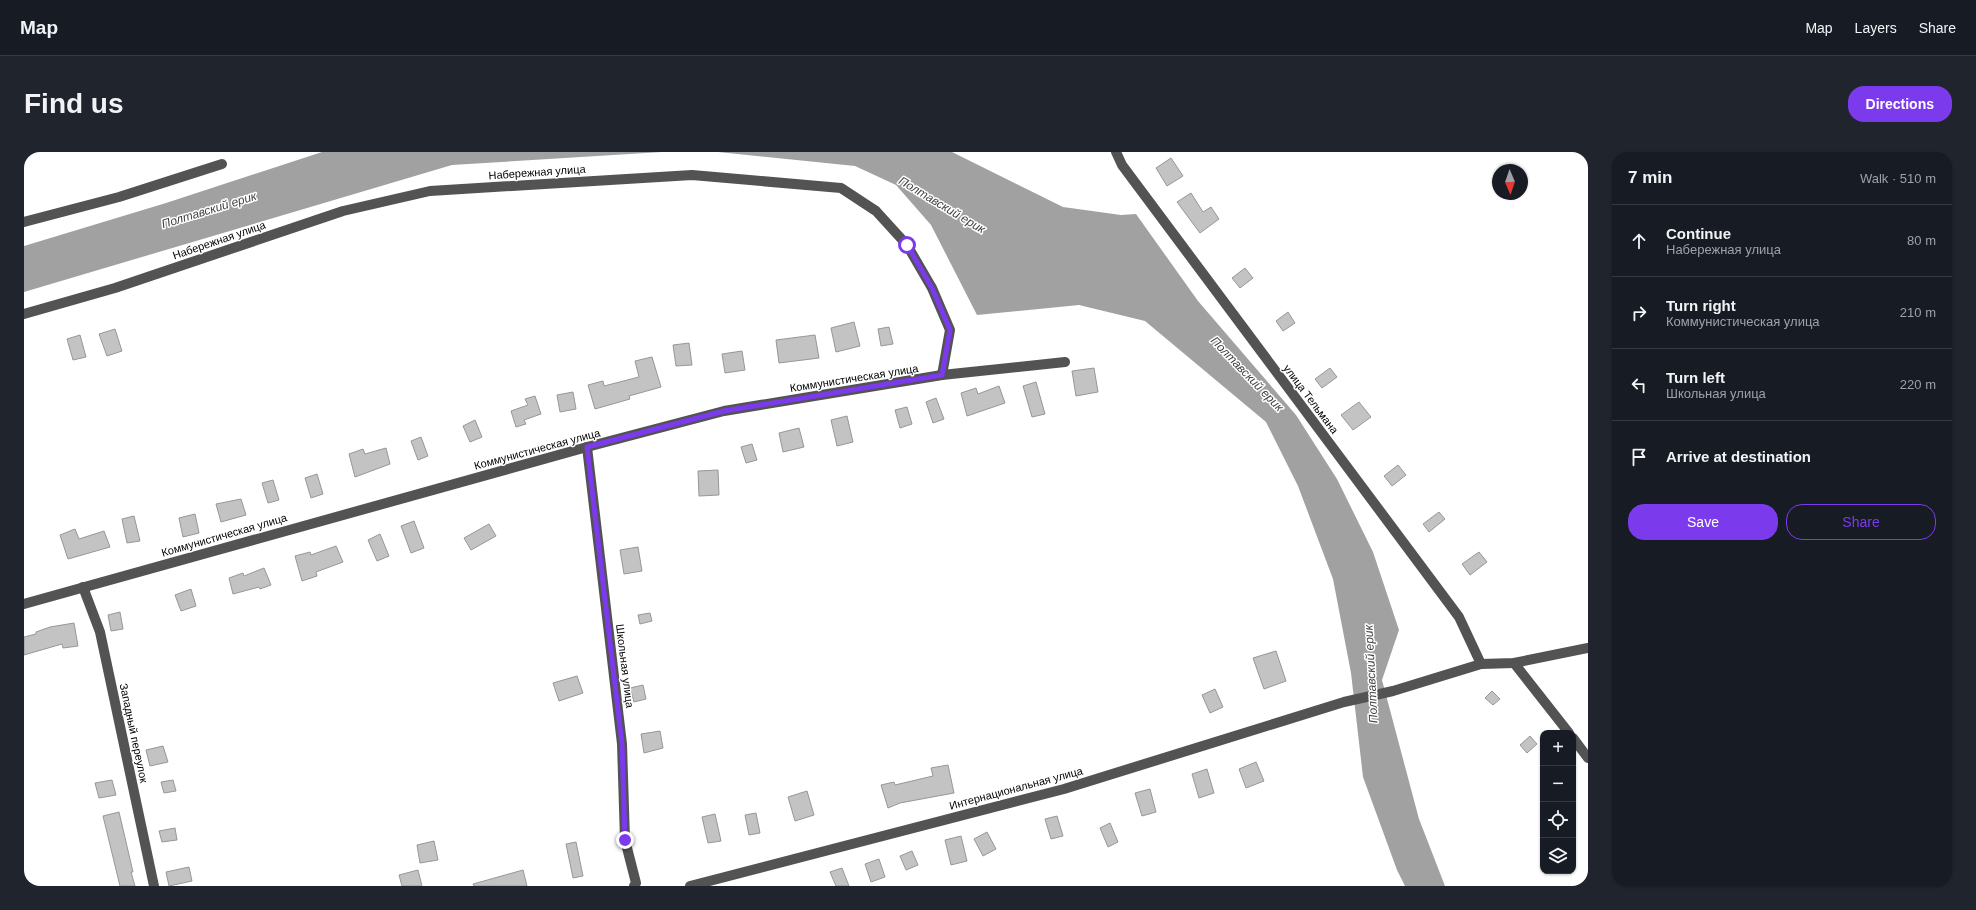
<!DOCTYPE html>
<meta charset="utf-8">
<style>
:root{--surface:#171b24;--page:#20242c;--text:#f1f3f6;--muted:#9ea1a6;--line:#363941;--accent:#7c3aed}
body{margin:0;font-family:Arial,sans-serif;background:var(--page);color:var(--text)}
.controls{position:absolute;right:12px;bottom:12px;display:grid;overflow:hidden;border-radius:8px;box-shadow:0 1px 3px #0004}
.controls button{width:36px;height:36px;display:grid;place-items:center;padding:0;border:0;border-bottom:1px solid var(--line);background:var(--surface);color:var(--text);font:20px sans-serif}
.compass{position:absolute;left:1468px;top:12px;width:36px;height:36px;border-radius:50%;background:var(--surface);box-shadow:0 1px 3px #0004;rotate:178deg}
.stop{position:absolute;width:12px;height:12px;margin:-9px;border:3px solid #7c3aed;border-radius:50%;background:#fff}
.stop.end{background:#7c3aed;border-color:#fff;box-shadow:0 1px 4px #0008}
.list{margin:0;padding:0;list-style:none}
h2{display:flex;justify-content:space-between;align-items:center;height:52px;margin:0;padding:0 16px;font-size:17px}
h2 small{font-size:13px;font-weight:400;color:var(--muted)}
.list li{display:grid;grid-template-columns:26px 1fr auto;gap:12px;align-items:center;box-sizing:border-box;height:72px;padding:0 16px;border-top:1px solid var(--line)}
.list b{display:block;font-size:15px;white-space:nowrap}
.list p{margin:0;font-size:13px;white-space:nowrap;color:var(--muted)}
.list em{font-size:13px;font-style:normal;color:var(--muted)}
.actions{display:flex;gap:8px;padding:12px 16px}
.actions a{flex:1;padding:9px 0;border:1px solid var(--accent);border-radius:16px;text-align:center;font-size:14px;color:var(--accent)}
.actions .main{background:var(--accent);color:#fff}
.icon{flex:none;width:22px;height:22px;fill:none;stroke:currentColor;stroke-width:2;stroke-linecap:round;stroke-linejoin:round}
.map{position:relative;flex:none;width:1564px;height:734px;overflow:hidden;border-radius:16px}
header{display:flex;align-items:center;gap:24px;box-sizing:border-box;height:56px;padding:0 20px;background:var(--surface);border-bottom:1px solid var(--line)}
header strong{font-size:19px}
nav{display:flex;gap:22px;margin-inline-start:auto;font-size:14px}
.intro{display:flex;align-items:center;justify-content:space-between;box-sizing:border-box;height:96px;padding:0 24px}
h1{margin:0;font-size:28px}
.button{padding:10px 18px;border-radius:16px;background:var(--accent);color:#fff;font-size:14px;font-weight:700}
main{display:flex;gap:24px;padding:0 24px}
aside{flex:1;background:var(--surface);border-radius:16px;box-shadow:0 1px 3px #0004}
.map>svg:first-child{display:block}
</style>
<header>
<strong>Map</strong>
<nav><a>Map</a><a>Layers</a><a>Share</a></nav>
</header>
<div class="intro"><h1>Find us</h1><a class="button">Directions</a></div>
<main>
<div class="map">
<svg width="1564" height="734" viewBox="0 0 1564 734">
<rect width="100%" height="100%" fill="#fff"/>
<g fill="#a1a1a1">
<path d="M 298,0 L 638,0 L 428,13 L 0,140 L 0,94 L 142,51 Z"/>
<path d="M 694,0 L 928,0 L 1039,55 L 1097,63 L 1112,62 L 1174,149 L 1272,263 L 1313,327 L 1349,400 L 1375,478 L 1358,528 L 1395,667 L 1421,734 L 1381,734 L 1373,718 L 1339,625 L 1327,521 L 1309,427 L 1274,334 L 1242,270 L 1121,169 L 1055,153 L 953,163 L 907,73 L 872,33 L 831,14 Z"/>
</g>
<g fill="#c3c3c3" stroke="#979797">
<path d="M 1147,6 L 1159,24 L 1143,34 L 1132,16 Z"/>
<path d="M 1167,41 L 1179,60 L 1187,55 L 1195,67 L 1176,81 L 1153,50 Z"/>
<path d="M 1221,116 L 1229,126 L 1216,136 L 1208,126 Z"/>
<path d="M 1264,160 L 1271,171 L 1259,179 L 1252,169 Z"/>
<path d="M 830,170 L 836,194 L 812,200 L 807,176 Z"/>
<path d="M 865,175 L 869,192 L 857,194 L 854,177 Z"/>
<path d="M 91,177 L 98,199 L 83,204 L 75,182 Z"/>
<path d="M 56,183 L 62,205 L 49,208 L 43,187 Z"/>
<path d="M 791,183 L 795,206 L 755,211 L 752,188 Z"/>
<path d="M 665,191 L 668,213 L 652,214 L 649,193 Z"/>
<path d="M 718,199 L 721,218 L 701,221 L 698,202 Z"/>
<path d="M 628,205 L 637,235 L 605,244 L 606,247 L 571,257 L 564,233 L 579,229 L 580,234 L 615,225 L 611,209 Z"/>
<path d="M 1070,216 L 1074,240 L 1052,244 L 1048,219 Z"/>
<path d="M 1306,216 L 1313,225 L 1298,236 L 1291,227 Z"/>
<path d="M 1012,230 L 1021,262 L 1008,265 L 999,234 Z"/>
<path d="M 975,234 L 981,251 L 943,264 L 937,241 L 952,236 L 954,242 Z"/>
<path d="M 549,240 L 552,257 L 536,260 L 533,243 Z"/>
<path d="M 511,244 L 517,262 L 500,268 L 502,272 L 492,275 L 487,259 L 504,253 L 501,247 Z"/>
<path d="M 912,246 L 920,267 L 909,271 L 902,250 Z"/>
<path d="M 1335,250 L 1347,265 L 1329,278 L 1317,263 Z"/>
<path d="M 883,255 L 888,272 L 876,276 L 871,258 Z"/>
<path d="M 823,264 L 829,290 L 813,294 L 807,268 Z"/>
<path d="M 451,268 L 458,285 L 446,290 L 439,274 Z"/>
<path d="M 775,276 L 780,295 L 759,300 L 755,281 Z"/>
<path d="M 397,285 L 404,304 L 394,308 L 387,289 Z"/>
<path d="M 728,292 L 733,308 L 722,311 L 717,295 Z"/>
<path d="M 362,296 L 366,312 L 331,325 L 325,302 L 339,297 L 341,302 Z"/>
<path d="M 1374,313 L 1382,323 L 1368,334 L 1360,324 Z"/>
<path d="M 694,318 L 695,343 L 675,344 L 674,319 Z"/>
<path d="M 293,322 L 299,342 L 287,346 L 281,326 Z"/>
<path d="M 249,328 L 255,348 L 244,351 L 238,331 Z"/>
<path d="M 217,347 L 222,363 L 197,370 L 192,352 Z"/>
<path d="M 1415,360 L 1421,367 L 1405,380 L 1399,372 Z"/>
<path d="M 171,362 L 175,381 L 159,385 L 155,366 Z"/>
<path d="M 110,364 L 116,389 L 103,391 L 98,367 Z"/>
<path d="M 390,369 L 400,396 L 387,401 L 377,374 Z"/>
<path d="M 465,372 L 472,384 L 447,398 L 440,386 Z"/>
<path d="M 51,377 L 55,387 L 80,379 L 86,395 L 44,407 L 36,383 Z"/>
<path d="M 356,382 L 365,404 L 353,409 L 344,388 Z"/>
<path d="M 312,394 L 319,410 L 292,420 L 293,424 L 278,429 L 271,404 L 286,400 L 287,403 Z"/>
<path d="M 614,395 L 618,419 L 600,422 L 596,398 Z"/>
<path d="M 1455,400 L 1463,410 L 1446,423 L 1438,412 Z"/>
<path d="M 240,416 L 247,433 L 236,437 L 235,435 L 209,442 L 205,426 L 219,421 L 220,424 Z"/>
<path d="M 167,437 L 172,454 L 157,459 L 151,443 Z"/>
<path d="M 96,460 L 99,477 L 87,479 L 84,463 Z"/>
<path d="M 626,461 L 628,469 L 616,472 L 614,463 Z"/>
<path d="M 50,471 L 54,494 L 39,496 L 38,492 L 0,503 L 0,485 L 12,482 L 12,480 L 26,475 Z"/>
<path d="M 1252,499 L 1262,529 L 1240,537 L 1229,506 Z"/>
<path d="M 553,524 L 559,541 L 535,549 L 529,531 Z"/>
<path d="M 619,533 L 622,547 L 610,550 L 606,536 Z"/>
<path d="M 1191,537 L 1199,555 L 1186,561 L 1178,543 Z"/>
<path d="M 1468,539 L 1476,547 L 1469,553 L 1461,546 Z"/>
<path d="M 636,579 L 639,596 L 620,601 L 617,582 Z"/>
<path d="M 1506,584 L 1513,592 L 1503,601 L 1496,593 Z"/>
<path d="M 139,594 L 144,610 L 126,614 L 122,598 Z"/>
<path d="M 1232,610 L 1240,629 L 1222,636 L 1215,617 Z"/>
<path d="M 924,613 L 930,641 L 876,651 L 864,656 L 857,633 L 870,630 L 871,633 L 909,624 L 907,616 Z"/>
<path d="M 1183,617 L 1190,641 L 1175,646 L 1168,622 Z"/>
<path d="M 88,628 L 92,643 L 75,646 L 71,631 Z"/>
<path d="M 149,628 L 152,639 L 140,641 L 137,630 Z"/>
<path d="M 1126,637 L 1132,660 L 1118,664 L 1111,641 Z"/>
<path d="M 783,639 L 790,663 L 771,669 L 764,645 Z"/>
<path d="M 95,660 L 109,720 L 107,720 L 111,734 L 96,734 L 79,664 Z"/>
<path d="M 732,661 L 736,681 L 725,683 L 721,663 Z"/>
<path d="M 691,662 L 697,689 L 684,691 L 678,665 Z"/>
<path d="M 1033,664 L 1039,684 L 1027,687 L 1021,667 Z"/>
<path d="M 1086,671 L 1094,690 L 1084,695 L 1076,676 Z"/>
<path d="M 151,676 L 153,688 L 138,690 L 135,679 Z"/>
<path d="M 963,680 L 972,697 L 959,704 L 950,687 Z"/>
<path d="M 937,684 L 943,709 L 927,713 L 921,688 Z"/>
<path d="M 410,689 L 414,708 L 396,711 L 393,693 Z"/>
<path d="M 552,690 L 559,724 L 549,726 L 542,692 Z"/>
<path d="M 888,699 L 894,713 L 882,718 L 876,704 Z"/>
<path d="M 855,707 L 861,725 L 847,730 L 841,712 Z"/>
<path d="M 165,715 L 168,729 L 145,734 L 142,720 Z"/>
<path d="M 818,716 L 825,734 L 812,734 L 806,720 Z"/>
<path d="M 394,718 L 398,734 L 378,734 L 375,723 Z"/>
<path d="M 499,718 L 503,734 L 450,734 L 449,732 Z"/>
</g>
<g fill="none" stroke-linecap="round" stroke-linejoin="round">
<g stroke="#535353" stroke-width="10">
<path d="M 1092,0 L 1098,13 L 1435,465 L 1457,512"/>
<path d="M 0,70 L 95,45 L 198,12"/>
<path d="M 0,162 L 91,136 L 319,59 L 406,39 L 668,23 L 817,36 L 852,59 L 883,93 L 908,136 L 926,178 L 918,223"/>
<path d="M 563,295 L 598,592 L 601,688 L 612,731 L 610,734"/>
<path d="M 59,435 L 76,480 L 130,734"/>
<path d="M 0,452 L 563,295 L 700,259 L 918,223 L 1041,210"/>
<path d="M 1490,511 L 1545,581"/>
<path d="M 1549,586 L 1564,606"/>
<path d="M 666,734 L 1040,637 L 1320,550 L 1369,539 L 1457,512 L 1490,511 L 1564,496"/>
</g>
</g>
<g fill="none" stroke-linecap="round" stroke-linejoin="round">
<path stroke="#7c3aed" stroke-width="5" d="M 601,688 L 598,592 L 563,295 L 700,259 L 918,223 L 926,178 L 908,136 L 883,93"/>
</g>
<g text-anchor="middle" stroke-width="3" stroke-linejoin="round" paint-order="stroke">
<g font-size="11" fill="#000" stroke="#fff">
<text transform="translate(513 20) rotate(-4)" y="4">Набережная улица</text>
<text transform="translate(195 88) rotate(-19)" y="4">Набережная улица</text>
<text transform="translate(830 226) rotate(-9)" y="4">Коммунистическая улица</text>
<text transform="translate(1287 247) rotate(53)" y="4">улица Тельмана</text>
<text transform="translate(513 297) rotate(-15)" y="4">Коммунистическая улица</text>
<text transform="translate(200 383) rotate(-16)" y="4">Коммунистическая улица</text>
<text transform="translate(601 514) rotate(83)" y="4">Школьная улица</text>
<text transform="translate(110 581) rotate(78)" y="4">Западный переулок</text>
<text transform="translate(992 636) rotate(-15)" y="4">Интернациональная улица</text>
</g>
<g font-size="12" font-style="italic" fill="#424242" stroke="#fff">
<text transform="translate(918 53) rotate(31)" y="4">Полтавский ерик</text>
<text transform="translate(185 58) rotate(-17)" y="4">Полтавский ерик</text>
<text transform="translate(1223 222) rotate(46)" y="4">Полтавский ерик</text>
<text transform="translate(1347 522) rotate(-93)" y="4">Полтавский ерик</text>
</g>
</g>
</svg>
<div class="controls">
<button>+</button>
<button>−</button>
<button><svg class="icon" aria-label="locate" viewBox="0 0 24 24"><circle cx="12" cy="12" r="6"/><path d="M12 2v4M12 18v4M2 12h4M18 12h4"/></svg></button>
<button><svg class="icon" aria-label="layers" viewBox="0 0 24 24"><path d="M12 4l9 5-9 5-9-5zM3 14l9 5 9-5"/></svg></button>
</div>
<svg class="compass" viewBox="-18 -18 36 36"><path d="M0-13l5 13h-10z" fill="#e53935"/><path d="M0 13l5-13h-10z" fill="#9ea1a6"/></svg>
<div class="stop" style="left:883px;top:93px"></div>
<div class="stop end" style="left:601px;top:688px"></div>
</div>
<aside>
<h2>7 min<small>Walk · 510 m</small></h2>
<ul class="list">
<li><svg class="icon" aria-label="ahead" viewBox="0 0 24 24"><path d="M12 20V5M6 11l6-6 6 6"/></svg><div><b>Continue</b><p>Набережная улица</p></div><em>80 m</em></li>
<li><svg class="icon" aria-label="right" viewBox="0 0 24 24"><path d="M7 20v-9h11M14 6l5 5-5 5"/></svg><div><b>Turn right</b><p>Коммунистическая улица</p></div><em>210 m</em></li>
<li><svg class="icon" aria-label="left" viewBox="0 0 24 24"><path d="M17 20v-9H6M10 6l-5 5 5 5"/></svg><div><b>Turn left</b><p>Школьная улица</p></div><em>220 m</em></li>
<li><svg class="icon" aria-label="arrive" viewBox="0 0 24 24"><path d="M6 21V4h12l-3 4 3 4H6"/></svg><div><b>Arrive at destination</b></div></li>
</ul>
<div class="actions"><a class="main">Save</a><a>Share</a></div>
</aside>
</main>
